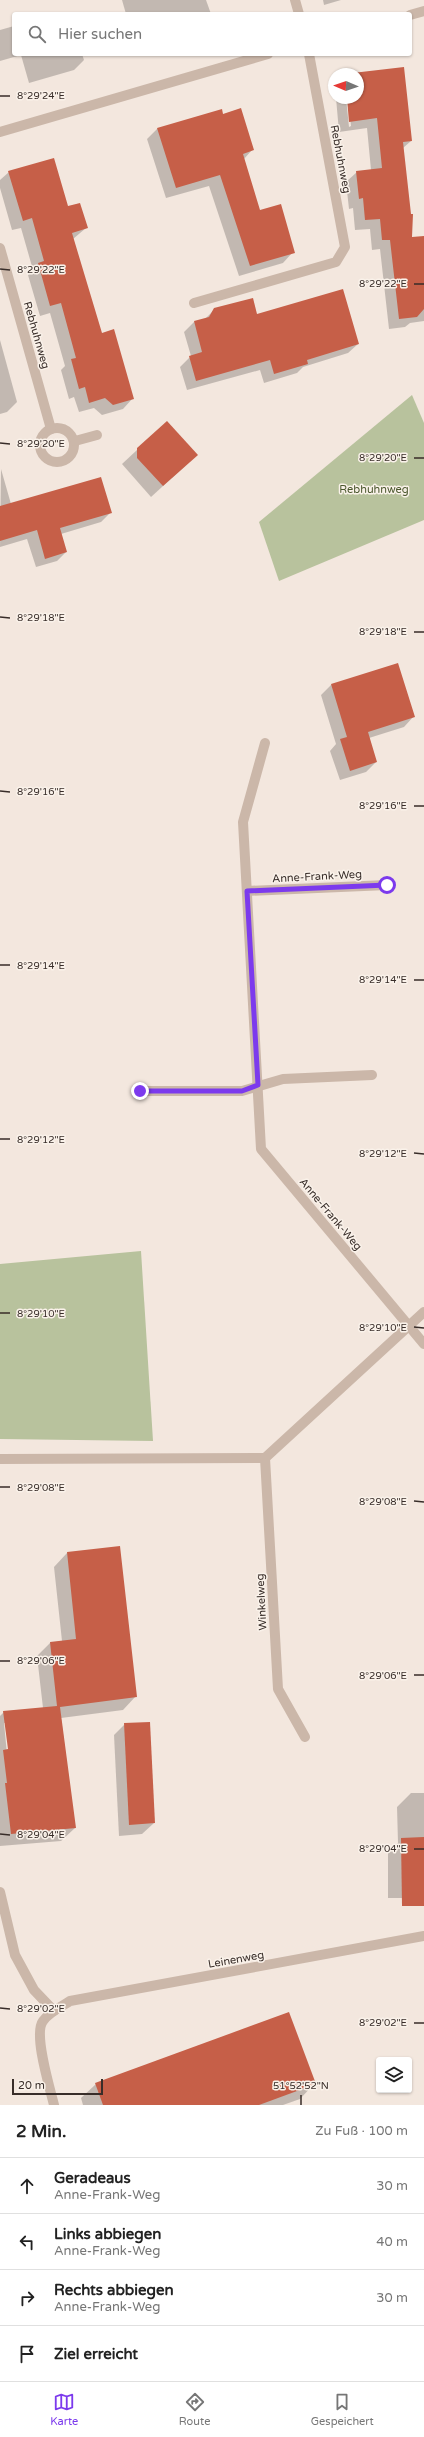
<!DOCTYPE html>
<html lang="de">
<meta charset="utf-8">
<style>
:root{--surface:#fff;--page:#f2f2f2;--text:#222;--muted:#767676;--line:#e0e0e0;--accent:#7c3aed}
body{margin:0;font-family:"Varela Round",sans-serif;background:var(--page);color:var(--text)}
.controls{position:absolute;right:12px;bottom:12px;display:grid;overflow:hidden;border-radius:4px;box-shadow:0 1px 3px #0004}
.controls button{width:36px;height:36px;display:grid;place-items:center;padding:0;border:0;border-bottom:1px solid var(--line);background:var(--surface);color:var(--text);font:20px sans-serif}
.compass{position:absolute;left:328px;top:68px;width:36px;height:36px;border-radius:50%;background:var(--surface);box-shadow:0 1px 3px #0004;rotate:272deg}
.scale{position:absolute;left:12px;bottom:10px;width:91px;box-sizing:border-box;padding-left:4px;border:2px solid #382d29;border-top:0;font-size:11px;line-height:14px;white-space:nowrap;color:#382d29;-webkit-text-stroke:3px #faf2ea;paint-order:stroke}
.stop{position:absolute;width:12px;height:12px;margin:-9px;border:3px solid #7c3aed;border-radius:50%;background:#fff}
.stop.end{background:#7c3aed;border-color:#fff;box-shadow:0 1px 4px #0008}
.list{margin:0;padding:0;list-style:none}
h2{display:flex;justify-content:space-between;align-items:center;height:52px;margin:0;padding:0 16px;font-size:17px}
h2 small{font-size:13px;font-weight:400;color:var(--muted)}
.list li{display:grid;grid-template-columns:26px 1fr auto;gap:12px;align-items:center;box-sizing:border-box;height:56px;padding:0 16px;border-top:1px solid var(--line)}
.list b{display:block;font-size:15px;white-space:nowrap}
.list p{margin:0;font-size:13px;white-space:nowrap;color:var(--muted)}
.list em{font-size:13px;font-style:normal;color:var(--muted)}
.icon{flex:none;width:22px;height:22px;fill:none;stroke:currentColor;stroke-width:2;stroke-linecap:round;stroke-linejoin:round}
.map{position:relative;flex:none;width:424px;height:2105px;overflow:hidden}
.search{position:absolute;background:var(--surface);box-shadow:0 1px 3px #0004;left:12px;right:12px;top:12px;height:44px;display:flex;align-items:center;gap:10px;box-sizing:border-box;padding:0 14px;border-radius:4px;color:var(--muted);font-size:15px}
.sheet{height:276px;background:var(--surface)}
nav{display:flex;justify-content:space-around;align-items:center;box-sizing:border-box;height:56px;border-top:1px solid var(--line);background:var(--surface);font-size:11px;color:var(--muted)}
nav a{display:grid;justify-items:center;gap:2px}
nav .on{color:var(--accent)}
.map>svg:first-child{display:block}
</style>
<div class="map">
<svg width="424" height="2105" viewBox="0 0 424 2105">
<rect width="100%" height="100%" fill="#f3e7de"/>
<g fill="#b8c29d">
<path d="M 412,395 L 424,423 L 424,520 L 279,581 L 259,522 Z"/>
<path d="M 141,1251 L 153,1441 L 0,1439 L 0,1264 Z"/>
</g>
<g fill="#0003" fill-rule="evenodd">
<path d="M 122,0 L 206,0 L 211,14 L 126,14 Z"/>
<path d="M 323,0 L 341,0 L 324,5 Z"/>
<path d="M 14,26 L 14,54 L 82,54 L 84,60 L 74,70 L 29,83 L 21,55 L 0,61 L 0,30 Z"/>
<path d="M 403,68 L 411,141 L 403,148 L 411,238 L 424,237 L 424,321 L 410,323 L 405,327 L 389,329 L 380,249 L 372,250 L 370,229 L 355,230 L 353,208 L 349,209 L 346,182 L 357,172 L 371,170 L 367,128 L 339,132 L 336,98 L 346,98 L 349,127 L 351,126 L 348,98 L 358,98 L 358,74 L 349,74 Z"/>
<path d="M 222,115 L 252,150 L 244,159 L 259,211 L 293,252 L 283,263 L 239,276 L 209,186 L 166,198 L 147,139 L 157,129 Z"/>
<path d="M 9,172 L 67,207 L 86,228 L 73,239 L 101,334 L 133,398 L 123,409 L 102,415 L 94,408 L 79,412 L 74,397 L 69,399 L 61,370 L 65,366 L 50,313 L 40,316 L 28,275 L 33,270 L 21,228 L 12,230 L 0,188 L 0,180 Z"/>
<path d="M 213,311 L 257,315 L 358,344 L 348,353 L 303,367 L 297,373 L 264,383 L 260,370 L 187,390 L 180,367 L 191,356 L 184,332 L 194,322 L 205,319 Z"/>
<path d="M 0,340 L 17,402 L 7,412 L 0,414 Z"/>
<path d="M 167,422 L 185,466 L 151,497 L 122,464 Z"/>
<path d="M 1,469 L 11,504 L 110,513 L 101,522 L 61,534 L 66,552 L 57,561 L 36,567 L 27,539 L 0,547 Z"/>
<path d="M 397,664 L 414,716 L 404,727 L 369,738 L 376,762 L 366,772 L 340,780 L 330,751 L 336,744 L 321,695 L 331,685 Z"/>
<path d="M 119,1547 L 136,1696 L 123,1710 L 61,1718 L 75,1828 L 61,1841 L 0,1846 L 0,1716 L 4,1712 L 43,1708 L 37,1656 L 50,1643 L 62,1641 L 54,1567 L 67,1553 ZM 4,1723 L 6,1723 L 9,1754 L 7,1754 Z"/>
<path d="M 125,1724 L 154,1823 L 142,1834 L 119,1836 L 114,1735 Z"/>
<path d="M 411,1793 L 424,1793 L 424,1898 L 388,1898 L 388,1853 L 398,1843 L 397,1807 Z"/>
<path d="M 96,2084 L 314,2084 L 300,2099 L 283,2105 L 83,2105 L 81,2098 Z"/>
</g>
<g fill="#c65f48">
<path d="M 404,67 L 412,141 L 403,142 L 411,214 L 413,214 L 412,237 L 424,236 L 424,309 L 417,317 L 399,319 L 390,240 L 382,240 L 380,219 L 365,220 L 363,198 L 359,199 L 356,171 L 382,168 L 377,118 L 349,122 L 347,98 L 358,98 L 358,74 L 344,74 Z"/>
<path d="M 241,108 L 254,150 L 243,154 L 260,210 L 281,204 L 295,253 L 250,266 L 220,175 L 176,188 L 157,128 L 222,109 L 223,114 Z"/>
<path d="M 54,158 L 68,206 L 80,203 L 88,228 L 72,233 L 102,333 L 114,329 L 134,399 L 113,405 L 105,398 L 89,403 L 85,387 L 79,389 L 71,359 L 76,358 L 61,303 L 50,306 L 38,263 L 44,261 L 32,218 L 23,221 L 8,171 Z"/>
<path d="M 343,289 L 359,344 L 307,360 L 308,364 L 274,374 L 270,360 L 196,381 L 189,356 L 202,352 L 194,321 L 209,317 L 214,308 L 253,298 L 257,314 Z"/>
<path d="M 167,421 L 198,455 L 163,486 L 137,458 L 137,448 Z"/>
<path d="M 101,477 L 112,513 L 60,528 L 67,552 L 45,559 L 37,530 L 0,541 L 0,506 Z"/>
<path d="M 398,663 L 415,717 L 368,732 L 377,762 L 350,771 L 340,739 L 347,737 L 331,684 Z"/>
<path d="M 120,1546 L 137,1697 L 60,1707 L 76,1828 L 11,1834 L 5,1783 L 7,1783 L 3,1750 L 8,1749 L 3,1711 L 57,1706 L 50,1642 L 76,1639 L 67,1552 Z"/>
<path d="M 150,1722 L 155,1823 L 129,1825 L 124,1723 Z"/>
<path d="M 424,1837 L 424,1906 L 402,1906 L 401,1838 Z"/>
<path d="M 289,2012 L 316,2084 L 259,2105 L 103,2105 L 95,2083 Z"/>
</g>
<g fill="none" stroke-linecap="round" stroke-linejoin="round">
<g stroke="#cbb7a9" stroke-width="10">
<circle cx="57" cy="445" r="17"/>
<path d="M 75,441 L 97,435"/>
<path d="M 247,891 L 387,885"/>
<path d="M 140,1091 L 242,1091 L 283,1079 L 372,1075"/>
</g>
<g stroke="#cbb7a9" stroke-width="10">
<path d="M 295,0 L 299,14"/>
<path d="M 410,15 L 424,11"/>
<path d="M 0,132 L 268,54"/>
<path d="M 0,248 L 51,429"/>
<path d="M 194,303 L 336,262 L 345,247 L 309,54"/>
<path d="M 265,743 L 243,822 L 261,1149 L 424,1344"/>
<path d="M 0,1459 L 265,1458"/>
<path d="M 305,1737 L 278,1689 L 265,1458 L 424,1312"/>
<path d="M 0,1892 L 15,1955 L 34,1990 L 54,2011"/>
<path d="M 54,2105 C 50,2088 33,2034 43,2021 C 49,2012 61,2007 70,2001 L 424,1936"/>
</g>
</g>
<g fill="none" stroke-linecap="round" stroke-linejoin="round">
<path stroke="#7c3aed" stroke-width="5" d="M 140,1091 L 242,1091 L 258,1085 L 247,891 L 387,885"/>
</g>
<path fill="none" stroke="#382d29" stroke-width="1.5" d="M 0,96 L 10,96M 0,269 L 10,270M 414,284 L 424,284M 0,443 L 10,444M 414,458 L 424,458M 0,617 L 10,618M 414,632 L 424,632M 0,791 L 10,792M 414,806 L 424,806M 0,965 L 10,965M 414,980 L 424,980M 0,1139 L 10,1139M 414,1153 L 424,1154M 0,1313 L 10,1313M 414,1327 L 424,1328M 0,1487 L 10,1487M 414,1501 L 424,1502M 0,1661 L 10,1661M 414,1675 L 424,1675M 0,1834 L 10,1835M 414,1849 L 424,1849M 0,2008 L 10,2009M 414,2023 L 424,2023M 301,2105 L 301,2095"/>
<g text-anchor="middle" stroke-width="3" stroke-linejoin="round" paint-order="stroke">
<g font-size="11" fill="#382d29" stroke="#faf2ea">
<text transform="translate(341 159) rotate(79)" y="4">Rebhuhnweg</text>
<text transform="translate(37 335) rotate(74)" y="4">Rebhuhnweg</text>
<text transform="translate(317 876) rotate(-3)" y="4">Anne-Frank-Weg</text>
<text transform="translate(331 1214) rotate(50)" y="4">Anne-Frank-Weg</text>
<text transform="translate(261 1602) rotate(-93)" y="4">Winkelweg</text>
<text transform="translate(236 1959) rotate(-10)" y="4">Leinenweg</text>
</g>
<g font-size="11" fill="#4a572d" stroke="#faf2ea">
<text x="374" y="493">Rebhuhnweg</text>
</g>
</g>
<g font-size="10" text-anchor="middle" fill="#382d29" stroke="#faf2ea" stroke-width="3" stroke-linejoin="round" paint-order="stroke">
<text x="41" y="99">8°29'24"E</text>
<text x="41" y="273">8°29'22"E</text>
<text x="383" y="287">8°29'22"E</text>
<text x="41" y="447">8°29'20"E</text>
<text x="383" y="461">8°29'20"E</text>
<text x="41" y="621">8°29'18"E</text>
<text x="383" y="635">8°29'18"E</text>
<text x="41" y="795">8°29'16"E</text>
<text x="383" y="809">8°29'16"E</text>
<text x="41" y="969">8°29'14"E</text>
<text x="383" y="983">8°29'14"E</text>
<text x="41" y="1143">8°29'12"E</text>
<text x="383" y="1157">8°29'12"E</text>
<text x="41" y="1317">8°29'10"E</text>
<text x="383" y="1331">8°29'10"E</text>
<text x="41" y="1491">8°29'08"E</text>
<text x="383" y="1505">8°29'08"E</text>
<text x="41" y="1664">8°29'06"E</text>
<text x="383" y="1679">8°29'06"E</text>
<text x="41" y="1838">8°29'04"E</text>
<text x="383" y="1852">8°29'04"E</text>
<text x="41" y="2012">8°29'02"E</text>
<text x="383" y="2026">8°29'02"E</text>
<text x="301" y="2089">51°52'52"N</text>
</g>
</svg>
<div class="controls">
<button><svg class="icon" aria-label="layers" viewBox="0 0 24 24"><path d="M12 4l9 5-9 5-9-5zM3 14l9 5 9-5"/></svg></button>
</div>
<svg class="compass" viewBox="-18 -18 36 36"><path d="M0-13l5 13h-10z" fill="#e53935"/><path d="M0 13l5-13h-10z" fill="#767676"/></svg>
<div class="scale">20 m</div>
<div class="stop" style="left:387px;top:885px"></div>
<div class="stop end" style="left:140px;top:1091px"></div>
<div class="search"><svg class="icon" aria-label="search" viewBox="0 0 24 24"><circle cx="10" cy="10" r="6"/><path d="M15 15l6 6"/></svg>Hier suchen</div>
</div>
<section class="sheet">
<h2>2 Min.<small>Zu Fuß · 100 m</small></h2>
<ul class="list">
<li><svg class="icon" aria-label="ahead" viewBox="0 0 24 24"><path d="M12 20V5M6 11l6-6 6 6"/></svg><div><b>Geradeaus</b><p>Anne-Frank-Weg</p></div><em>30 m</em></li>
<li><svg class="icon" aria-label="left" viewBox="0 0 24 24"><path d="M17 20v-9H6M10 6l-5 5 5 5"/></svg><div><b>Links abbiegen</b><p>Anne-Frank-Weg</p></div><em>40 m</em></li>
<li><svg class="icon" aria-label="right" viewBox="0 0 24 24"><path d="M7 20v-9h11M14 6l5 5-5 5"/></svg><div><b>Rechts abbiegen</b><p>Anne-Frank-Weg</p></div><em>30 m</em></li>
<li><svg class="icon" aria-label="arrive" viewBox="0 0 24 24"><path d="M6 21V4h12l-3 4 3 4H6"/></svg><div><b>Ziel erreicht</b></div></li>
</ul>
</section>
<nav>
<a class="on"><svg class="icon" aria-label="map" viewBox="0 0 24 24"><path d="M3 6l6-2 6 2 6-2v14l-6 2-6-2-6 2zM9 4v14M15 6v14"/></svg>Karte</a>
<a><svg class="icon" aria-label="directions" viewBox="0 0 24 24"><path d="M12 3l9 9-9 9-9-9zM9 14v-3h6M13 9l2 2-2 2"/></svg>Route</a>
<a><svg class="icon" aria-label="saved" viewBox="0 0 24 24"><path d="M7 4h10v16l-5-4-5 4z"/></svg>Gespeichert</a>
</nav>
